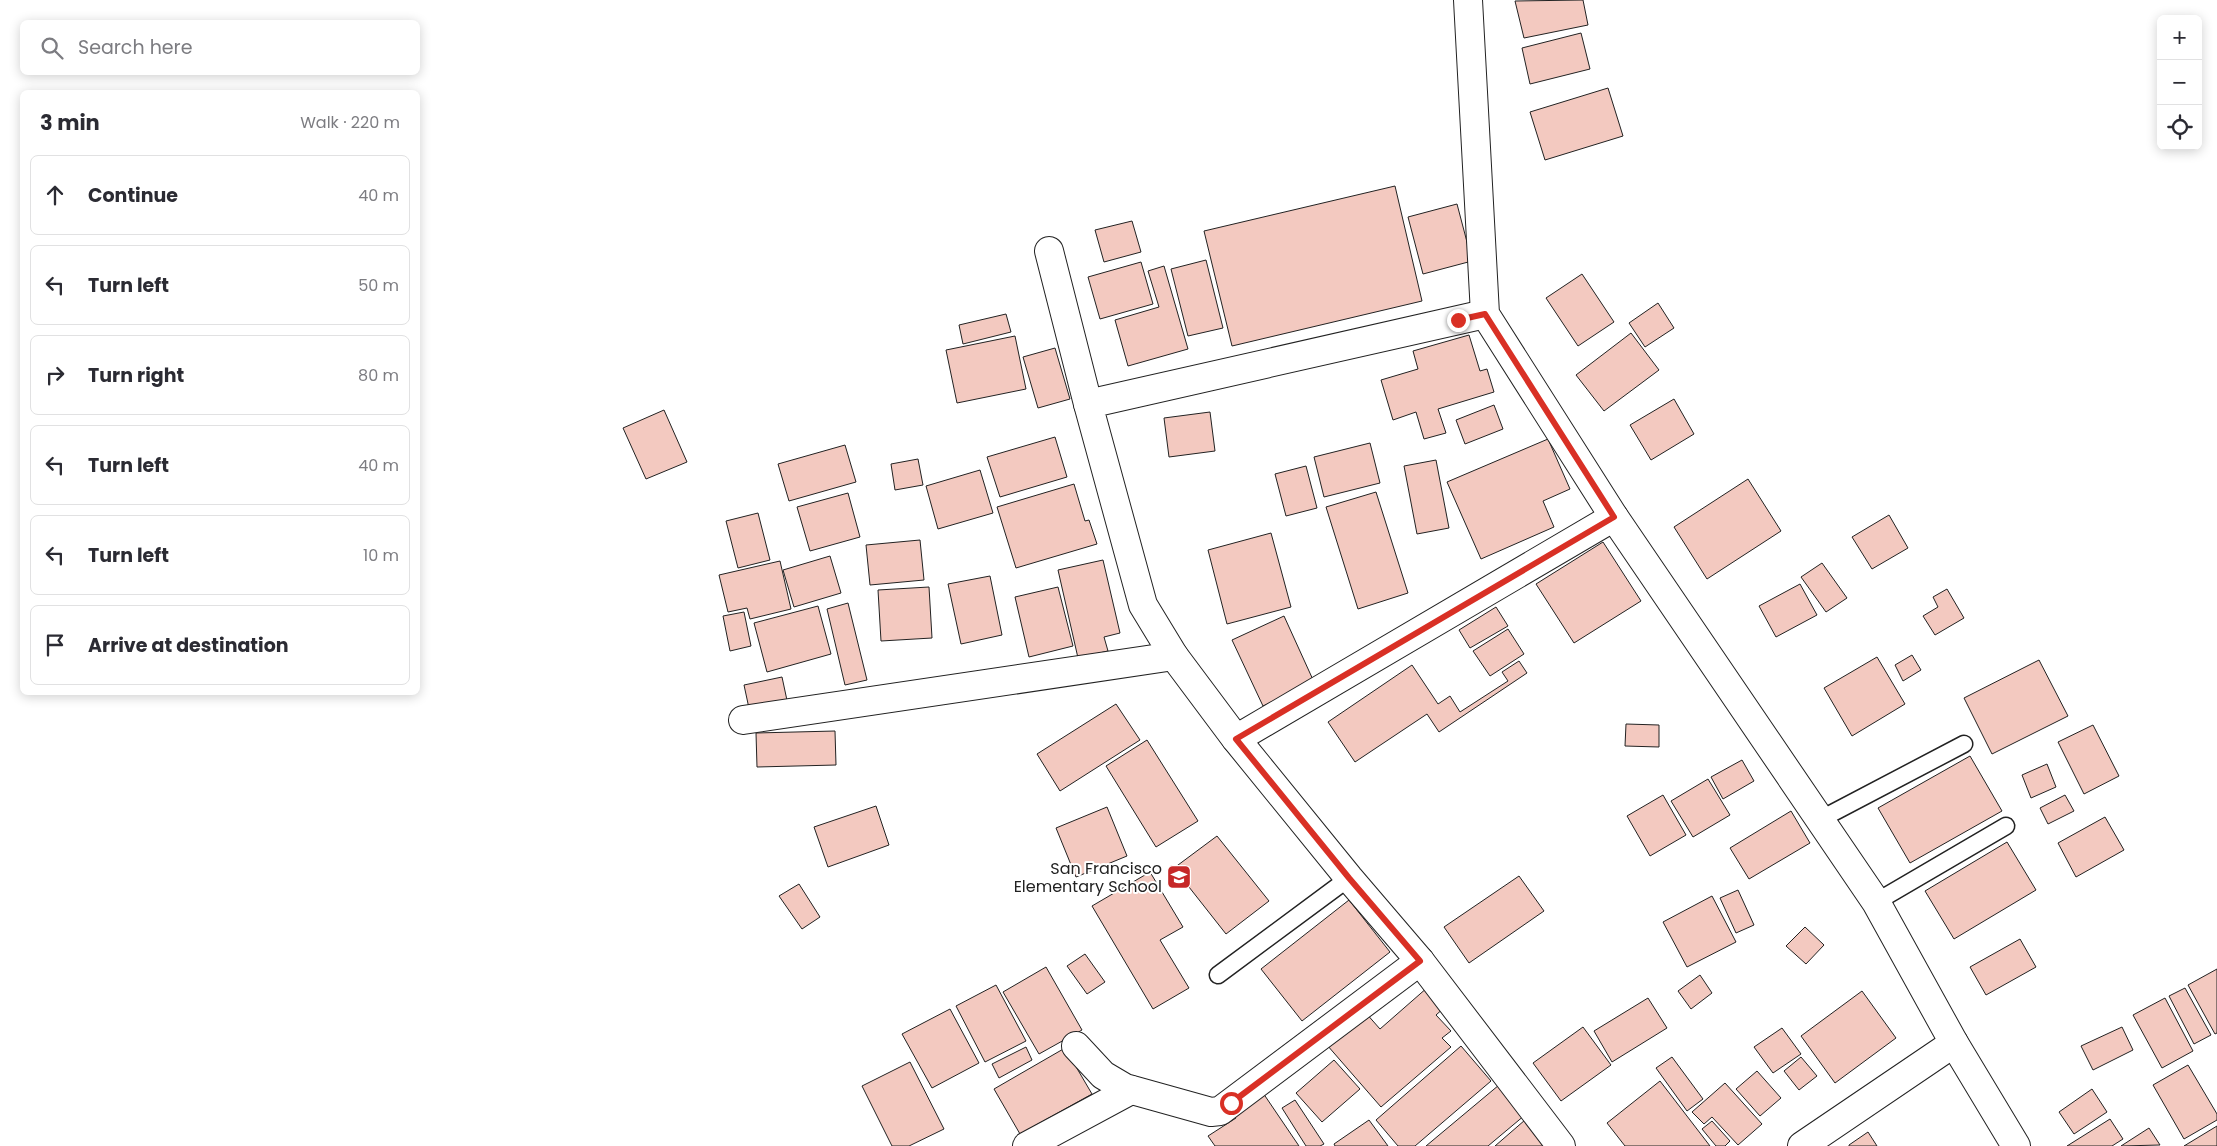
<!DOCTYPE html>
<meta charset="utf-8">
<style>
:root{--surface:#fff;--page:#f2f2f3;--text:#2b2b33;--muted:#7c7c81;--line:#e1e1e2}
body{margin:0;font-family:Poppins,sans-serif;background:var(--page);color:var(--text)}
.controls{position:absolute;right:15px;top:15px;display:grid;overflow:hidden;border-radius:8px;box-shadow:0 2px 12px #0003}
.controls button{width:45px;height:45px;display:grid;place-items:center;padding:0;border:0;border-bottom:1px solid var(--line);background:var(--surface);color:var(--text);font:25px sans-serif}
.stop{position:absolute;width:15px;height:15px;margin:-11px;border:4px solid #d93025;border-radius:50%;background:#fff}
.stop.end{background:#d93025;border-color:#fff;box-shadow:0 1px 5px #0008}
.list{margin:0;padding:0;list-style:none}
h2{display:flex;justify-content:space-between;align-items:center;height:65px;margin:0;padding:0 20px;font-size:21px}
h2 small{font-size:16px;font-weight:400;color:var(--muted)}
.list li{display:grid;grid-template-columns:32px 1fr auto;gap:15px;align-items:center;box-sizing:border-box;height:80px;margin:0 10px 10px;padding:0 10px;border:1px solid var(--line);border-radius:8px}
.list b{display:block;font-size:19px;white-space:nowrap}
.list em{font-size:16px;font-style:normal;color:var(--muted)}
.icon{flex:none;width:28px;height:28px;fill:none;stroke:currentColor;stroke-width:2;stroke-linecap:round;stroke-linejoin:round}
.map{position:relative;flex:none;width:2217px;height:1146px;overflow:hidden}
.search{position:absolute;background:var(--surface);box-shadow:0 2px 12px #0003;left:20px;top:20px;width:400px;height:55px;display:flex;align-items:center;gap:12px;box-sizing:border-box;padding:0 18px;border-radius:8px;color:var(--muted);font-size:19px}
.panel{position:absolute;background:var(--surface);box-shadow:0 2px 12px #0003;left:20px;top:90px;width:400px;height:605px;border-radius:8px}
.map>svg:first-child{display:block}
</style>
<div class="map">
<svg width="2217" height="1146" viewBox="0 0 2217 1146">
<rect width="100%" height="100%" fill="#fff"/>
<g fill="#f3c9c0" stroke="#222">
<path d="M 1583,0 L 1588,25 L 1524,38 L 1515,1 Z"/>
<path d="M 1581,33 L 1590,69 L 1530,84 L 1522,48 Z"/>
<path d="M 1608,88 L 1623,136 L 1545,160 L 1530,112 Z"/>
<path d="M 1395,186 L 1422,301 L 1232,346 L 1204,231 Z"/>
<path d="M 1457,204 L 1472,261 L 1423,274 L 1408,217 Z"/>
<path d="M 1132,221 L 1141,252 L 1104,262 L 1095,230 Z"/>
<path d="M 1206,260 L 1223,328 L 1188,336 L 1171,269 Z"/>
<path d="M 1141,262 L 1153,304 L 1100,319 L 1088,277 Z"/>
<path d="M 1164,266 L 1188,349 L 1128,366 L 1115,320 L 1159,307 L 1148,271 Z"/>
<path d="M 1582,274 L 1614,322 L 1578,346 L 1546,298 Z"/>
<path d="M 1658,303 L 1674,328 L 1645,347 L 1629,323 Z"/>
<path d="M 1006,314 L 1011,332 L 963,344 L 959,325 Z"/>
<path d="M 1631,333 L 1659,370 L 1604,411 L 1576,375 Z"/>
<path d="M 1469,335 L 1480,371 L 1487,369 L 1494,392 L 1438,409 L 1446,433 L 1424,439 L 1416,412 L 1393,420 L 1381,380 L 1418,369 L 1413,351 Z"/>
<path d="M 1015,336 L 1026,389 L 957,403 L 946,350 Z"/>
<path d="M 1055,348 L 1070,399 L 1038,408 L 1023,357 Z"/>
<path d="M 1674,399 L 1694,434 L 1651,460 L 1630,425 Z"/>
<path d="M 1494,405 L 1503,429 L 1465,444 L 1456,420 Z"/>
<path d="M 664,410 L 687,462 L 646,479 L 623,428 Z"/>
<path d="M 1210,412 L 1215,451 L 1169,457 L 1164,418 Z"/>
<path d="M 1055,437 L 1067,477 L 1000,497 L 987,457 Z"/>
<path d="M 1548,439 L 1570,489 L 1543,501 L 1554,527 L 1481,559 L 1447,482 Z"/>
<path d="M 1370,443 L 1380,483 L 1324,497 L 1314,457 Z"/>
<path d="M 845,445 L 856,482 L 789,501 L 778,464 Z"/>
<path d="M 918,459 L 923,485 L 895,490 L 891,464 Z"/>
<path d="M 1436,460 L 1449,528 L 1417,534 L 1404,466 Z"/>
<path d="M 1306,466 L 1317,508 L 1286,516 L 1275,474 Z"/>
<path d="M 980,470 L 993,513 L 938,529 L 926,486 Z"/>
<path d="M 1748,479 L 1781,531 L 1707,579 L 1674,527 Z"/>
<path d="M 1074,484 L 1085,521 L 1089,520 L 1097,544 L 1016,568 L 997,507 Z"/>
<path d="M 1376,492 L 1408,593 L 1358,609 L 1326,507 Z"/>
<path d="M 848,493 L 860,537 L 810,551 L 797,507 Z"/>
<path d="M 758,513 L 770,560 L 738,568 L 726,521 Z"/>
<path d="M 1889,515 L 1908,548 L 1872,569 L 1852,537 Z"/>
<path d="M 1271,533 L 1291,607 L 1227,624 L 1208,550 Z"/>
<path d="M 920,540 L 924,580 L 870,585 L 866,545 Z"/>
<path d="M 1603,542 L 1641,601 L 1574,643 L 1536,584 Z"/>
<path d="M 830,556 L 841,593 L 794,607 L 783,570 Z"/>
<path d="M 1103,560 L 1120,633 L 1104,637 L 1108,651 L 1078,658 L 1058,570 Z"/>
<path d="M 780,561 L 791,609 L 750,619 L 747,608 L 728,612 L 719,575 Z"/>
<path d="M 1822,563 L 1847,598 L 1826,612 L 1801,577 Z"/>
<path d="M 990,576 L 1002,635 L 961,644 L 948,584 Z"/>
<path d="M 1800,584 L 1817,615 L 1776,637 L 1759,606 Z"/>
<path d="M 929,587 L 932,638 L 881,641 L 878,590 Z"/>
<path d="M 1058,587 L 1073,646 L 1029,657 L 1015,597 Z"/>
<path d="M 1947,589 L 1964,618 L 1935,635 L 1923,616 L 1938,607 L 1933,597 Z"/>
<path d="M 848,603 L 867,680 L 845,685 L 827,609 Z"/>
<path d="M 818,606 L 831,654 L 767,672 L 754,623 Z"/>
<path d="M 1496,607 L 1508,626 L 1470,648 L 1459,630 Z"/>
<path d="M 744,612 L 751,646 L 730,651 L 723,616 Z"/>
<path d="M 1284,616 L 1314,682 L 1263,706 L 1232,640 Z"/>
<path d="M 1508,629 L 1524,654 L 1490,676 L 1473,651 Z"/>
<path d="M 1912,655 L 1921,670 L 1903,681 L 1895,665 Z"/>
<path d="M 1877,657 L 1905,704 L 1852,736 L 1824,688 Z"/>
<path d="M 2039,660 L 2068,716 L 1992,754 L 1964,698 Z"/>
<path d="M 1519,661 L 1527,673 L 1439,732 L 1427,714 L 1355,762 L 1328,722 L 1412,665 L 1438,704 L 1450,696 L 1460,712 L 1508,681 L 1502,672 Z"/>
<path d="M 782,677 L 788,705 L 750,713 L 744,685 Z"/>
<path d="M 1116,704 L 1140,740 L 1060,791 L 1037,754 Z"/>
<path d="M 1626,724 L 1659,725 L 1659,747 L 1625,746 Z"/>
<path d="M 2093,725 L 2119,776 L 2084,794 L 2058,742 Z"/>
<path d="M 835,731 L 836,765 L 757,767 L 756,733 Z"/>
<path d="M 1147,740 L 1198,821 L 1156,847 L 1106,766 Z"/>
<path d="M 1970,756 L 2002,811 L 1910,863 L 1878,808 Z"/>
<path d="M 1742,760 L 1754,781 L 1723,799 L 1711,777 Z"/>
<path d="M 2047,764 L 2056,787 L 2031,798 L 2022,775 Z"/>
<path d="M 1708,779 L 1730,815 L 1693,837 L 1671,801 Z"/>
<path d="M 1663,795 L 1686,835 L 1650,856 L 1627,816 Z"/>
<path d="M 2065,795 L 2074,811 L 2048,824 L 2040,808 Z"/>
<path d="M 876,806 L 889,845 L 828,867 L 814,827 Z"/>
<path d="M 1107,807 L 1127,856 L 1076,877 L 1056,828 Z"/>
<path d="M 1791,811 L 1810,843 L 1749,879 L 1730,848 Z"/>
<path d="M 2105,817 L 2124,850 L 2076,877 L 2058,843 Z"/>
<path d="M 1217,836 L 1269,901 L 1226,934 L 1174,868 Z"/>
<path d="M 2007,842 L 2036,890 L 1954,939 L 1925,891 Z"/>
<path d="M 1150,872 L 1183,927 L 1160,940 L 1189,988 L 1153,1009 L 1092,906 Z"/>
<path d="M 1519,876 L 1544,911 L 1469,963 L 1444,927 Z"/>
<path d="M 799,884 L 820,917 L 802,929 L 779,896 Z"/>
<path d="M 1738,890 L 1754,925 L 1736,933 L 1720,898 Z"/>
<path d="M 1712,896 L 1736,942 L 1687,967 L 1663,922 Z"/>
<path d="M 1349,900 L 1390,952 L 1302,1021 L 1261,969 Z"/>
<path d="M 1805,927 L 1824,945 L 1806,964 L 1786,946 Z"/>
<path d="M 2020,939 L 2036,967 L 1986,995 L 1970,967 Z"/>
<path d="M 1085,954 L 1105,982 L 1087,994 L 1067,966 Z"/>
<path d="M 1046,967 L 1082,1030 L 1039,1054 L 1003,992 Z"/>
<path d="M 2217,969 L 2217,1033 L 2215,1034 L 2188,985 Z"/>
<path d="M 1700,975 L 1712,993 L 1691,1009 L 1678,991 Z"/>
<path d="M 996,985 L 1026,1041 L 985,1062 L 956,1006 Z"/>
<path d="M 1428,987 L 1445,1007 L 1436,1015 L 1451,1031 L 1442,1038 L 1451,1047 L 1381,1107 L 1327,1045 L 1365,1012 L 1380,1029 Z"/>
<path d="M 2185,988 L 2211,1035 L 2194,1044 L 2169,996 Z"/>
<path d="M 1862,991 L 1896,1038 L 1835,1083 L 1801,1036 Z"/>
<path d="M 1648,998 L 1667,1028 L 1612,1062 L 1594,1031 Z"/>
<path d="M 2165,998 L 2193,1051 L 2162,1068 L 2133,1015 Z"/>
<path d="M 950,1009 L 979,1063 L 932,1088 L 902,1034 Z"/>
<path d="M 1583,1027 L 1611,1065 L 1561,1101 L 1533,1063 Z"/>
<path d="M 2122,1027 L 2133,1050 L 2093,1070 L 2081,1046 Z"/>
<path d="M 1782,1028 L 1801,1054 L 1773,1073 L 1754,1047 Z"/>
<path d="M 1461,1046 L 1491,1081 L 1415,1146 L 1398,1146 L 1376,1120 Z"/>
<path d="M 1026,1047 L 1032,1060 L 999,1078 L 992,1064 Z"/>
<path d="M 1065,1048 L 1092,1094 L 1020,1134 L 994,1089 Z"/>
<path d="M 1672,1057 L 1703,1099 L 1687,1111 L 1656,1068 Z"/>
<path d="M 1801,1057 L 1817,1076 L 1799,1090 L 1784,1071 Z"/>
<path d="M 1334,1060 L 1360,1089 L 1322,1122 L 1296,1093 Z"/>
<path d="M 910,1062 L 944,1129 L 909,1146 L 892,1146 L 862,1086 Z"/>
<path d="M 2188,1065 L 2217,1114 L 2217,1120 L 2184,1139 L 2153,1085 Z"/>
<path d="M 1757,1071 L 1781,1098 L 1760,1116 L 1736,1089 Z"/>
<path d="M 1660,1081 L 1710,1146 L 1625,1146 L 1607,1123 Z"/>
<path d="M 1725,1083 L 1762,1124 L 1738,1145 L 1712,1117 L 1704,1124 L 1692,1112 Z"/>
<path d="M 1499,1085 L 1525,1115 L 1488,1146 L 1426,1146 Z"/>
<path d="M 2092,1089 L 2107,1112 L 2074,1134 L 2059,1112 Z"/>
<path d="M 1261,1090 L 1299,1146 L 1215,1146 L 1208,1136 L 1236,1118 L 1230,1110 Z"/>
<path d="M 1295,1100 L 1324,1144 L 1320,1146 L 1306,1146 L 1282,1108 Z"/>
<path d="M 2110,1119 L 2123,1139 L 2112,1146 L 2067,1146 Z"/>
<path d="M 1369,1120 L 1388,1146 L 1335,1146 L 1334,1144 Z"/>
<path d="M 1525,1120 L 1548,1146 L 1495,1146 Z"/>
<path d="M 1712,1121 L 1730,1141 L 1725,1146 L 1716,1146 L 1702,1129 Z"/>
<path d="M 2217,1126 L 2217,1146 L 2184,1146 Z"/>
<path d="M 2149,1128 L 2160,1145 L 2121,1146 Z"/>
<path d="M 1868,1132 L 1877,1146 L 1849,1146 L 1849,1145 Z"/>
</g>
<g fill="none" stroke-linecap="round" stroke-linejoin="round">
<defs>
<g id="lane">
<path d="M 1821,819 L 1964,744"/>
<path d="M 1876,902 L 2006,826"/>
<path d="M 1218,975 L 1349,878"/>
</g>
<g id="street">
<path d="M 1049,251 L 1088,404"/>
<path d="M 1485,314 L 1088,404 L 1143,605 L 1174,656 L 1236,739 L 1349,878 L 1420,961 L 1561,1146"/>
<path d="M 743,720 L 1174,656"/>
<path d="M 1236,739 L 1614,517"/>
<path d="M 1076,1046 L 1103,1075 L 1125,1088 L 1211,1112 L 1220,1111 L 1420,961"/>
<path d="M 1027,1146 L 1131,1090"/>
<path d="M 1802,1146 L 1954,1043"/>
</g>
<path id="secondary" d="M 1468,0 L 1485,314 L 1614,517 L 1876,902 L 1954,1043 L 2016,1146"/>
</defs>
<use href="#lane" stroke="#222" stroke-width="19"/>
<use href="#street" stroke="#222" stroke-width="30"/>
<use href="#secondary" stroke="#222" stroke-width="30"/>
<use href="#lane" stroke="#fff" stroke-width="16"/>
<use href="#street" stroke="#fff" stroke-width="28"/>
<use href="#secondary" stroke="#fff" stroke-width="28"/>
</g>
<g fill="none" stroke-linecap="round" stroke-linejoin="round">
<path stroke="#d93025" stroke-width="6" d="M 1231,1103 L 1420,961 L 1349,878 L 1236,739 L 1614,517 L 1485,314 L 1458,320"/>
</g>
<defs>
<symbol id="school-square" viewBox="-11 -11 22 22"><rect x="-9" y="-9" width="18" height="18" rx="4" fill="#c62828" stroke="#fff"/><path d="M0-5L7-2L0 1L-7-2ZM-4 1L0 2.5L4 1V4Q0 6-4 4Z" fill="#fff"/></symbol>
</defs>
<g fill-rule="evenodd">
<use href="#school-square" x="1165" y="863" width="28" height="28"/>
</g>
<g text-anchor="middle" stroke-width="4" stroke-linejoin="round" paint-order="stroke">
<g font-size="16" fill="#222" stroke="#fff" text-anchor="end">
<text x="1162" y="874">San Francisco<tspan x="1162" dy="18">Elementary School</tspan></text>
</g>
</g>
</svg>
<div class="controls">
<button>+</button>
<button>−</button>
<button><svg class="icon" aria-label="locate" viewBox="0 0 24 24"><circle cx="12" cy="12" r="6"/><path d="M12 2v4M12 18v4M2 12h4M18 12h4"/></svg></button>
</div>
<div class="stop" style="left:1231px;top:1103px"></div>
<div class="stop end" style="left:1458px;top:320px"></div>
<div class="search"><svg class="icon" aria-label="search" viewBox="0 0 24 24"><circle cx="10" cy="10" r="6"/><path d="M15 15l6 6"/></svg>Search here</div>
<section class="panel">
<h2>3 min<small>Walk · 220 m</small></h2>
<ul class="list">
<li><svg class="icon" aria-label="ahead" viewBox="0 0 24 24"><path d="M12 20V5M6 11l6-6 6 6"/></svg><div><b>Continue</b></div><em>40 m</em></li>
<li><svg class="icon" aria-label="left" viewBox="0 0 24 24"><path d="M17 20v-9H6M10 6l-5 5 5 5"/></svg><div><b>Turn left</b></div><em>50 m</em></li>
<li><svg class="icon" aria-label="right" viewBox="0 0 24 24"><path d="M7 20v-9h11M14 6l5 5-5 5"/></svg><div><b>Turn right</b></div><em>80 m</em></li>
<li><svg class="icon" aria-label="left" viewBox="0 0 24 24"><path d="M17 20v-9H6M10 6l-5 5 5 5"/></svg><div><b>Turn left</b></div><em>40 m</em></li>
<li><svg class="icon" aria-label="left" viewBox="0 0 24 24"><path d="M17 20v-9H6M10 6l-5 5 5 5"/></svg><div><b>Turn left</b></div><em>10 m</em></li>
<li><svg class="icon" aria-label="arrive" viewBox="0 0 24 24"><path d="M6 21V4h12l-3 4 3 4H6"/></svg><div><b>Arrive at destination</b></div></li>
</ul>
</section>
</div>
